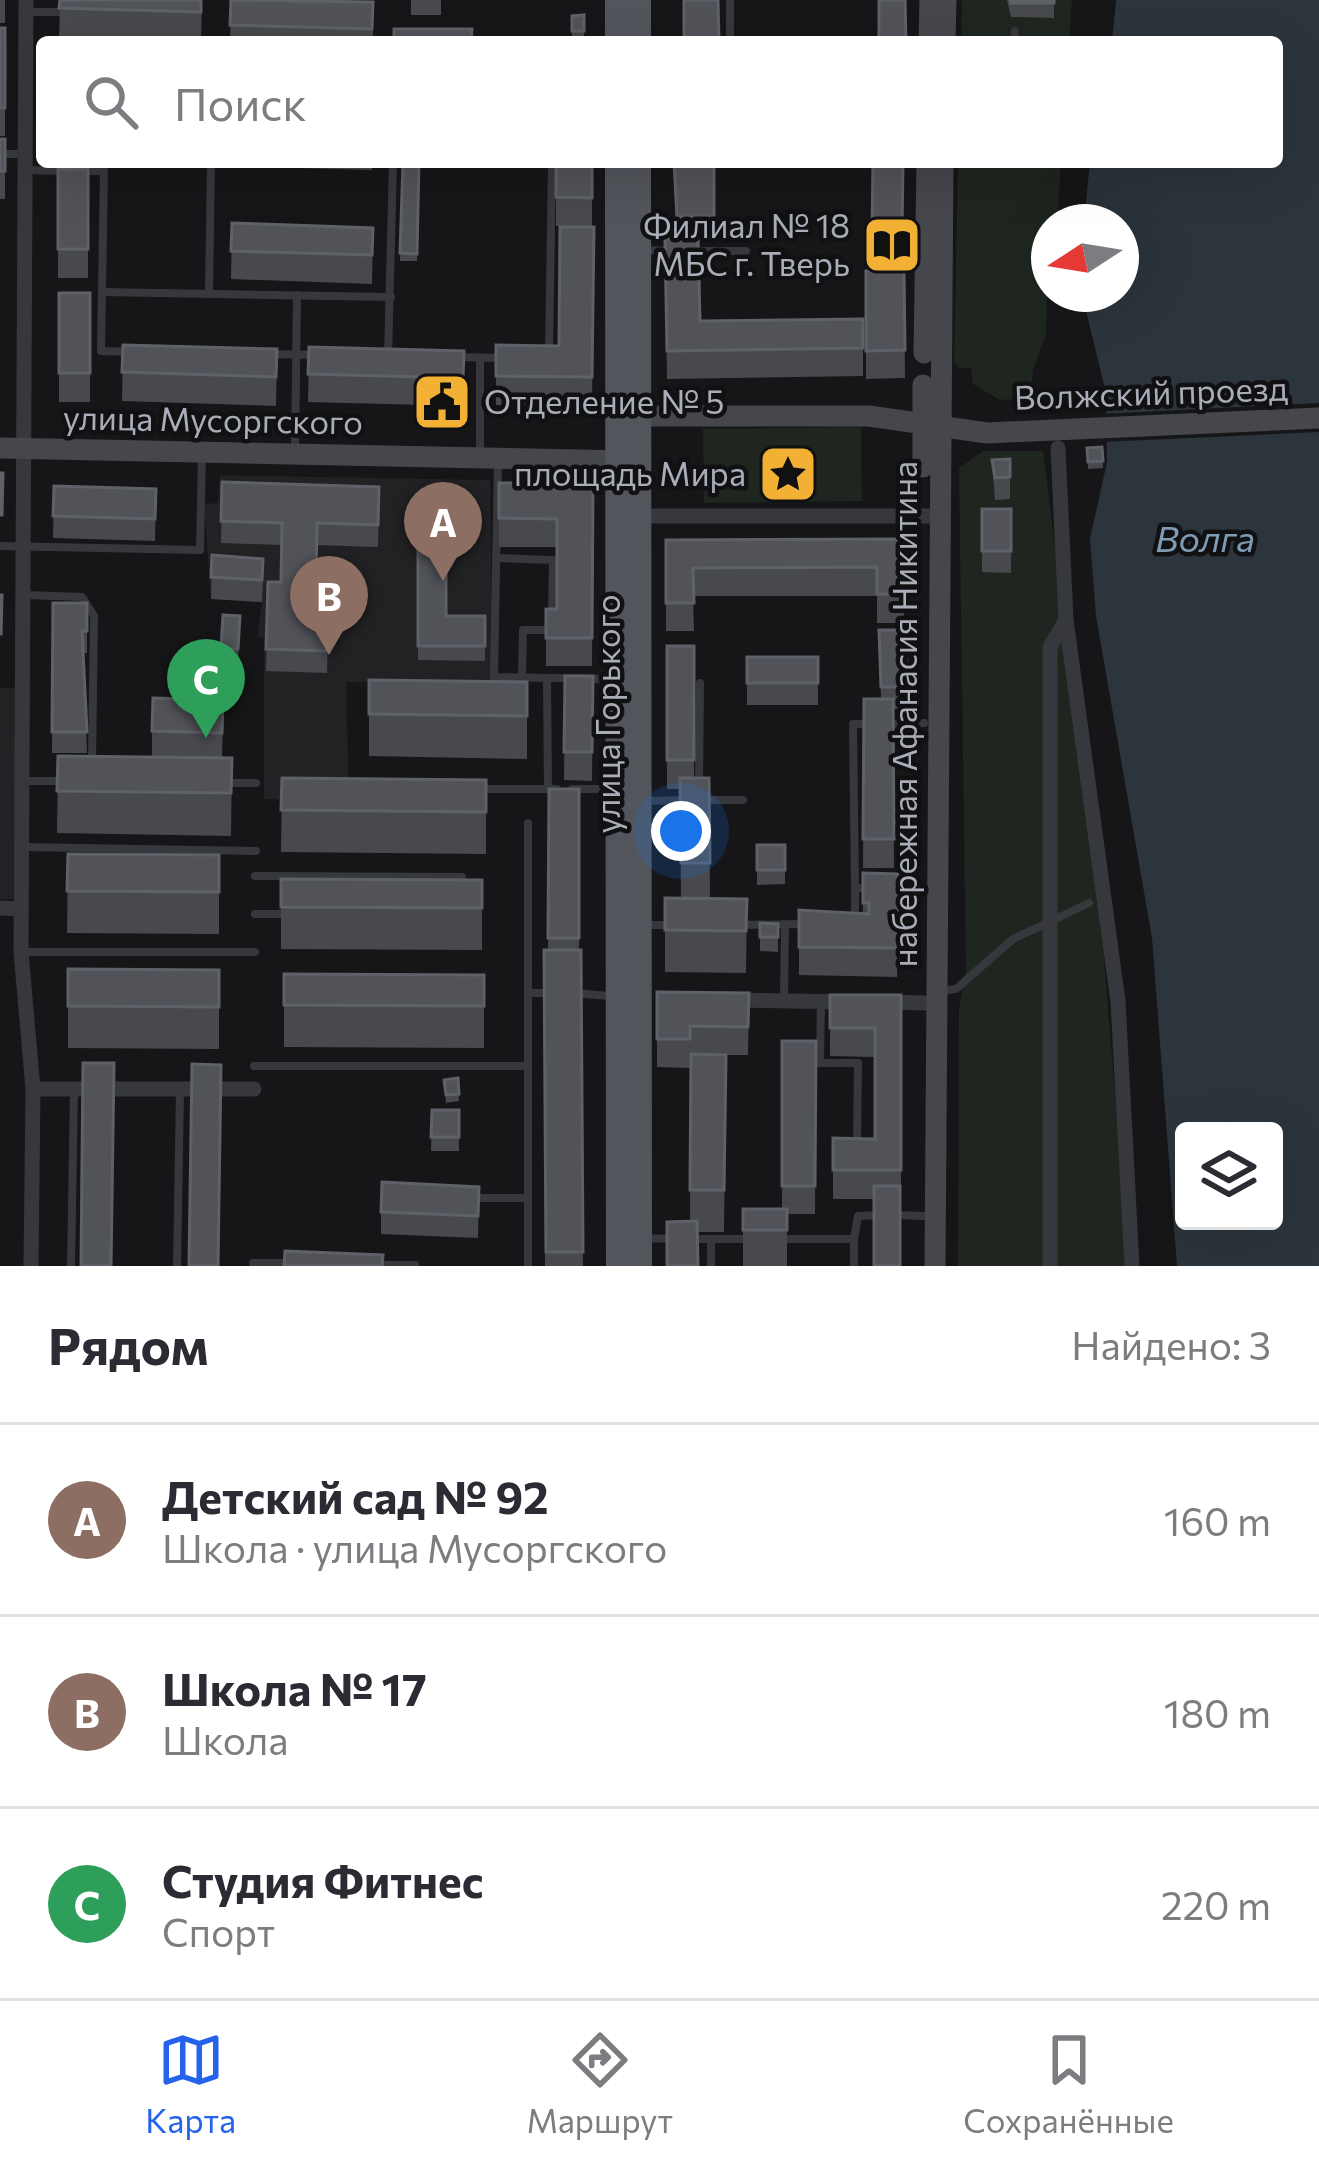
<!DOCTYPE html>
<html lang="ru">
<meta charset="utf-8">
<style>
:root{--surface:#fff;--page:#f2f2f3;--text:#2b2b33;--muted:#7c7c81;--line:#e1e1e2;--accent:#2563eb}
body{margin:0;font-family:Commissioner,sans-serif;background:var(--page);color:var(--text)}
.controls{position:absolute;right:36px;bottom:36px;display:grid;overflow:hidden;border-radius:12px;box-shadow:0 12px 48px #0002}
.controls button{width:108px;height:108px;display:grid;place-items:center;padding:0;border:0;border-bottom:3px solid var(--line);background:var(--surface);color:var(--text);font:60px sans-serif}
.compass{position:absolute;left:1031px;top:204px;width:108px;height:108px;border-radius:50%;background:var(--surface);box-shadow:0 12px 48px #0002;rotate:258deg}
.you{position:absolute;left:681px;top:831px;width:42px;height:42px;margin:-30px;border:9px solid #fff;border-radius:50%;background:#1a73e8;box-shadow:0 0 0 18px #1a73e833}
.badge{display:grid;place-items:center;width:78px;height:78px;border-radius:50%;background:var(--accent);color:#fff;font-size:39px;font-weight:700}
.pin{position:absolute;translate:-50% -99px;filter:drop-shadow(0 3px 6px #0008)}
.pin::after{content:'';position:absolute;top:63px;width:42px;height:36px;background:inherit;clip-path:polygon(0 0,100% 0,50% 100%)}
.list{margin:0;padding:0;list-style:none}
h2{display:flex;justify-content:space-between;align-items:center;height:156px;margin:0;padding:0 48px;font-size:51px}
h2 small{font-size:39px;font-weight:400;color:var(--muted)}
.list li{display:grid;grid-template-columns:78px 1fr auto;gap:36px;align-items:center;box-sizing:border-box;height:192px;padding:0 48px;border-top:3px solid var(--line)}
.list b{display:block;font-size:45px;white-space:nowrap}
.list p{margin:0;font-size:39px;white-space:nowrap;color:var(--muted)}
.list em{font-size:39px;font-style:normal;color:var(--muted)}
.icon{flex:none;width:66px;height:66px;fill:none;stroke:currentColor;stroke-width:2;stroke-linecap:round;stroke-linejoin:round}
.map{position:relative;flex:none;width:1319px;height:1266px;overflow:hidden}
.search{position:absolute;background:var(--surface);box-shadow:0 12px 48px #0002;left:36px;right:36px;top:36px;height:132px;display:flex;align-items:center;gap:30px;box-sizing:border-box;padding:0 42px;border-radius:12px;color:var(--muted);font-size:45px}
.sheet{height:732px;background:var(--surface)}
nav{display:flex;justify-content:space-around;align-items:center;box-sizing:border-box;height:168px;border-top:3px solid var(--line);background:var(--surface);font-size:33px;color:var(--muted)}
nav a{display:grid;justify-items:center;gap:6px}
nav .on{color:var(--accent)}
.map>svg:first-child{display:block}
</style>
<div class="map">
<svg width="1319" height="1266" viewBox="0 0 1319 1266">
<rect width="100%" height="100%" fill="#161618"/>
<g fill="#222225">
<path d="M 220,475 L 490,480 L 493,683 L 346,682 L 349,802 L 264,799 L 264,638 L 257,637 L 262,602 L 211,599 L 204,504 L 218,503 Z"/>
<path d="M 0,688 L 16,688 L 13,899 L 0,899 Z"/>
</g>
<g fill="#1e261f">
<path d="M 962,0 L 1072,0 L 1069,42 L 961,42 Z"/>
<path d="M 958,162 L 1061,162 L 1057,222 L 1049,222 L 1046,334 L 1033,370 L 1031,398 L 1000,400 L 973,384 L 971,368 L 959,368 L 954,362 Z"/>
<path d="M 861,427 L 862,501 L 704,503 L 703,429 Z"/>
<path d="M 983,451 L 1043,451 L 1098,884 L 1129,1266 L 958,1266 L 959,1010 L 966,971 L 959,468 Z"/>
<path d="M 407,495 L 476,496 L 475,531 L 406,529 Z"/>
</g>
<path fill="#2c353c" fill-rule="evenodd" d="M 1116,0 L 1319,0 L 1319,1266 L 1177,1266 L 1152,938 L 1096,616 L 1090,539 L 1107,462 L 1106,393 L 1082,294 L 1121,294 L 1121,222 L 1084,222 L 1090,162 L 1277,162 L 1277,42 L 1112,42 ZM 1184,1131 L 1274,1131 L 1274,1221 L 1184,1221 Z"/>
<path fill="#161618" d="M 1319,403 L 1319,432 L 1101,442 L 1100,414 Z"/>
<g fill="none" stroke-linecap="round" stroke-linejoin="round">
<g stroke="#37383d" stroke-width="8">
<path d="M 730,0 L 730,42"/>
<path d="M 28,12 L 67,12"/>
<path d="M 1014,42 L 1015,31"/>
<path d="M 0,154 L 24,154"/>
<path d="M 25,170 L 63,171"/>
<path d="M 78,171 L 104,171 L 101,351 L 133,352"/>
<path d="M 641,250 L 674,251"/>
<path d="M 689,251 L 746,251"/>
<path d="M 102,292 L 391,297"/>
<path d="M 209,293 L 211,162"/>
<path d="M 268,354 L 319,355"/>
<path d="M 549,354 L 552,162"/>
<path d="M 388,356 L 393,162"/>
<path d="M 457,357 L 502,358"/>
<path d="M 480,358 L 480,452"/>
<path d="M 295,453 L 297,295"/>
<path d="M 498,461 L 494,677 L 611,679"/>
<path d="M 0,546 L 200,550 L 202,454"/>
<path d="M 496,558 L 553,560 L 552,615"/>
<path d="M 26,595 L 82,597 L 94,616 L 92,762"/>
<path d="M 522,677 L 523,630 L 552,630"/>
<path d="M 547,678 L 548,789"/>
<path d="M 888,724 L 924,723"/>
<path d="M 23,781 L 62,781"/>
<path d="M 221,783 L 256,783"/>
<path d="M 699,786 L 700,683"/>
<path d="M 476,789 L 557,789"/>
<path d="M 572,789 L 611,789"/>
<path d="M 702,800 L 743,800"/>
<path d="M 642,801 L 687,800"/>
<path d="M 23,847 L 256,851"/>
<path d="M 255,876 L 462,877 L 462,890"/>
<path d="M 855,888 L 853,724 L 873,724"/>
<path d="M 888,888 L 924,888"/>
<path d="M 255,914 L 290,914"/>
<path d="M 855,921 L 855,888 L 873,888"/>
<path d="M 642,925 L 675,925"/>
<path d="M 738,925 L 807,924"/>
<path d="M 22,952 L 255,952"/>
<path d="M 938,991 L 956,989 L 1013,939 L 1089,903"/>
<path d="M 528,993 L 528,823"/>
<path d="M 572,993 L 611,996"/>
<path d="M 784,999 L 785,924"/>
<path d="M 821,1001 L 820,1063 L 858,1063 L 857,1144"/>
<path d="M 254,1066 L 528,1066 L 528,993 L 551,993"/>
<path d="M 528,1066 L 528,1266"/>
<path d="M 470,1198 L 528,1198"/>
<path d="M 895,1215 L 923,1216"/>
<path d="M 642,1238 L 675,1239"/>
<path d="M 690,1239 L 753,1239"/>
<path d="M 711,1239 L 711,1266"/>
<path d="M 780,1239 L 854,1239 L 854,1266"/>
<path d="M 854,1239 L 858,1216 L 880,1215"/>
<path d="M 253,1263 L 293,1263"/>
<path d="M 374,1265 L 415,1265"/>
<path d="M 71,1266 L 74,1090"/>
<path d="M 177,1266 L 180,1091"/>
</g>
<g stroke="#37383d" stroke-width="15">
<path d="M 26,0 L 21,952 L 33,1089 L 31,1266"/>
<path d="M 1058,448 L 1066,620 L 1118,1001 L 1132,1266"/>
<path d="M 640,516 L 937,516"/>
<path d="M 0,908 L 21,909"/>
<path d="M 730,1000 L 850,1002"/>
<path d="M 886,1002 L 925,1003"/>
<path d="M 33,1089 L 254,1089"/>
<path d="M 1050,1266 L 1050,647 L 1066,620"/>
</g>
<g stroke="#45474d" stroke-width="21">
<path d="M 929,42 L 930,0"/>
<path d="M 945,42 L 946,0"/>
<path d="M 924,353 L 927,162"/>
<path d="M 625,416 L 869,416 L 987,433 L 1319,418"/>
<path d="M 0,448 L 629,461"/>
<path d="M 923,467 L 923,385"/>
<path d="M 935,1266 L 943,162"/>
</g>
<g stroke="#53555c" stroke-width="24">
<path d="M 617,0 L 617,42"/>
<path d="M 639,0 L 639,42"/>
<path d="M 617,162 L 618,1266"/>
<path d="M 639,162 L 640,1266"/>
</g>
</g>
<g fill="#47494d">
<rect x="0" y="0" width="5" height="23"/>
<path d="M 60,0 L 202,0 L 201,42 L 59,42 Z"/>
<path d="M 231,0 L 373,2 L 373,42 L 230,42 Z"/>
<rect x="411" y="0" width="30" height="15"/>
<path d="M 1007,0 L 1054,0 L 1054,18 L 1011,17 Z"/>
<path d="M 584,15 L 584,38 L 572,38 L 572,16 Z"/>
<rect x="0" y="28" width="5" height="108"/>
<rect x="0" y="139" width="5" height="60"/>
<path d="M 84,162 L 196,162 L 195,166 Z"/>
<path d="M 231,162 L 373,162 L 372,170 L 231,166 Z"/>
<path d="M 403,162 L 419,162 L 417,261 L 400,261 Z"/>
<rect x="556" y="162" width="36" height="64"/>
<path d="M 673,162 L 714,162 L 714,239 L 698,239 L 700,321 L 863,319 L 863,376 L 667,379 L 665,239 L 677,238 Z"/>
<path d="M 904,162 L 902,270 L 904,270 L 905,378 L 866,379 L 866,271 L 872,271 L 872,232 Z"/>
<rect x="58" y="169" width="30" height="109"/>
<path d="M 232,223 L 373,228 L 372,284 L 231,279 Z"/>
<path d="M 594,227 L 592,406 L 496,405 L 496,345 L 559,346 Z"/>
<rect x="59" y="293" width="31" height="109"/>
<path d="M 123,345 L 277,349 L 276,406 L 122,401 Z"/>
<path d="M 309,347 L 464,351 L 463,406 L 308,402 Z"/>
<path d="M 1102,447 L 1103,468 L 1088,469 L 1087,448 Z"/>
<path d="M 1010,459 L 1010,499 L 995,500 L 992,460 Z"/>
<path d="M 222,482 L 379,487 L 378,547 L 317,545 L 316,583 L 329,584 L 327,673 L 266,671 L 268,582 L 281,582 L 282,545 L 221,543 Z"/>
<path d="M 499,483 L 593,483 L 592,666 L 546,666 L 546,609 L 557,609 L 557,547 L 499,547 Z"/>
<path d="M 54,486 L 156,489 L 155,541 L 53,538 Z"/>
<path d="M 982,509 L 1011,509 L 1011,573 L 982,572 Z"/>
<path d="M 904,539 L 904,623 L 877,623 L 877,596 L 693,596 L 694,631 L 666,631 L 666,540 Z"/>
<path d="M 418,545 L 446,616 L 485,616 L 485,661 L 418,660 Z"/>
<path d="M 212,555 L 263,581 L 262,602 L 211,599 Z"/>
<path d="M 53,603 L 87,603 L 87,653 L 83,653 L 87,753 L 52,753 Z"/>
<path d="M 879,630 L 905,630 L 907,709 L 893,709 L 894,868 L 863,868 L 864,699 L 881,699 Z"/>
<path d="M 240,631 L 238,664 L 221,663 L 221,648 Z"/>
<path d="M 667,646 L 694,646 L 694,778 L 709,778 L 710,898 L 747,899 L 746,973 L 665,972 L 665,898 L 681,898 L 680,789 L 667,789 Z"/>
<rect x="747" y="657" width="71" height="48"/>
<path d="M 224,671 L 222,758 L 232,758 L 231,836 L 57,833 L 58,756 L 152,757 L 152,731 L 193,699 Z"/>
<path d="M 565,676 L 593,676 L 592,781 L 564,780 Z"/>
<path d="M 369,680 L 527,682 L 527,759 L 369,756 Z"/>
<path d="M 282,778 L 486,780 L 486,854 L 281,852 Z"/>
<path d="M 549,789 L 579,789 L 579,950 L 581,950 L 583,1266 L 545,1266 L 544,950 L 548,950 Z"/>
<path d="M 757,845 L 785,845 L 785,884 L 757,885 Z"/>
<path d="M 68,854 L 219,855 L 219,934 L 67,933 Z"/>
<path d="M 863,873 L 898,874 L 897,977 L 799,975 L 799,910 L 863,913 Z"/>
<path d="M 281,879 L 482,880 L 482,950 L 281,949 Z"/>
<path d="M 760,923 L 778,924 L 778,952 L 760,951 Z"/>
<path d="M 68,969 L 219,970 L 219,1049 L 68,1048 Z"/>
<path d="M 284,974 L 484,975 L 484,1048 L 284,1047 Z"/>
<path d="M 657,992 L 749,993 L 748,1055 L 726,1055 L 724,1232 L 697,1232 L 690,1222 L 691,1055 L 690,1068 L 657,1067 Z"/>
<path d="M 830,995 L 901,995 L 901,1199 L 833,1199 L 833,1138 L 875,1139 L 875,1057 L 830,1056 Z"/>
<path d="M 782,1041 L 816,1041 L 815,1214 L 787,1214 L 787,1266 L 743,1266 L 743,1209 L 782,1209 Z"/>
<path d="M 458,1078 L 459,1101 L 446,1103 L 444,1080 Z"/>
<path d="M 432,1110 L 459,1110 L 459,1151 L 431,1151 Z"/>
<path d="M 479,1187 L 478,1238 L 381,1234 L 381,1212 Z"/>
</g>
<g fill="#525359" stroke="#5f6168" stroke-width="3">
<path d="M 60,0 L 201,0 L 201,12 L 59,8 Z"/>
<path d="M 231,0 L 373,2 L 372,29 L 230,25 Z"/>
<path d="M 684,0 L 718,0 L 719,42 L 684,42 Z"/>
<path d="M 879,0 L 905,0 L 906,42 L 879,42 Z"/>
<path d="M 1010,0 L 1054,0 L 1054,3 L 1011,3 Z"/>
<path d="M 584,15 L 584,31 L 572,31 L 572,16 Z"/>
<rect x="0" y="28" width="5" height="80"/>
<path d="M 394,29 L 472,29 L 471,42 L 394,42 Z"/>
<rect x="0" y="139" width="5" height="32"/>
<path d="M 403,162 L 419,162 L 417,254 L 400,253 Z"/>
<path d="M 556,162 L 592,162 L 592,198 L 556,197 Z"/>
<path d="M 674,162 L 714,162 L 714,217 L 677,217 Z"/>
<path d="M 873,162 L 903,162 L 902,233 L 872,232 Z"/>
<rect x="58" y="169" width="30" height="80"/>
<path d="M 232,223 L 373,228 L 372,255 L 231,251 Z"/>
<path d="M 560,227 L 594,227 L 592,377 L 496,376 L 496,345 L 559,346 Z"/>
<path d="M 698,238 L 700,321 L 863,319 L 863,348 L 667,351 L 665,239 Z"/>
<path d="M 904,270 L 905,350 L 866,351 L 866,271 Z"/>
<rect x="59" y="293" width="31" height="80"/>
<path d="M 123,345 L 277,349 L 276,377 L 122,372 Z"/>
<path d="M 309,347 L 464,351 L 463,378 L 308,374 Z"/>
<path d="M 1102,447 L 1103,461 L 1088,462 L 1087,448 Z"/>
<path d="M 1010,459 L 1010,477 L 995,478 L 992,460 Z"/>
<path d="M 0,473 L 3,473 L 2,515 L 0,515 Z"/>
<path d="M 222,482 L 379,487 L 378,525 L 317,523 L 316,583 L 329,584 L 327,651 L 266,649 L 268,582 L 281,582 L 282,523 L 221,521 Z"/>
<path d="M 499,483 L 593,483 L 592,638 L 546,638 L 546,609 L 557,609 L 557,519 L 499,518 Z"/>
<path d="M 54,486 L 156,489 L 155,519 L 53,516 Z"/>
<rect x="982" y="509" width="29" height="42"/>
<path d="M 904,539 L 904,594 L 877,594 L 877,567 L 693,568 L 694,603 L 666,603 L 666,540 Z"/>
<path d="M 418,545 L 446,545 L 446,616 L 485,616 L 485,646 L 418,646 Z"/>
<path d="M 212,555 L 263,559 L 262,580 L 211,577 Z"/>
<path d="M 0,595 L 2,595 L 1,634 L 0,634 Z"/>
<path d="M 53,603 L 87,603 L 87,631 L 82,631 L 87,732 L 52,732 Z"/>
<path d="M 223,615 L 240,616 L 238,649 L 221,648 Z"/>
<path d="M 879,630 L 905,630 L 907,687 L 881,687 Z"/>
<rect x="667" y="646" width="27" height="114"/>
<rect x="747" y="657" width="71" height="26"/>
<path d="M 194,670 L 224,671 L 222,733 L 152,731 L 153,698 L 193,699 Z"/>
<path d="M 565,676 L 593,676 L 592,752 L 564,752 Z"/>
<path d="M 369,680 L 527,682 L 527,716 L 369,714 Z"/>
<path d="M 864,699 L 893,699 L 894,839 L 863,839 Z"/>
<path d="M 58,756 L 232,758 L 231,793 L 57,791 Z"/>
<path d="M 282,778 L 486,780 L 486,812 L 281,810 Z"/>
<path d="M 680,778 L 709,778 L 710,863 L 681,863 Z"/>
<path d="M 549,789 L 579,789 L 579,938 L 548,938 Z"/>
<rect x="757" y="845" width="28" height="25"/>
<path d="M 68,854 L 219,855 L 219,892 L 67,891 Z"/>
<path d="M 863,873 L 898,874 L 897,948 L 799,947 L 799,910 L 869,914 L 869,903 L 863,903 Z"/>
<path d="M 281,879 L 482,880 L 482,908 L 281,907 Z"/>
<path d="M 665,898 L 747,899 L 746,931 L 665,930 Z"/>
<path d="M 760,923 L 778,924 L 778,937 L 760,937 Z"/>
<path d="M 544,950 L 581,950 L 583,1252 L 546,1252 Z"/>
<path d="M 68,969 L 219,970 L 219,1007 L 68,1006 Z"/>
<path d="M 284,974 L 484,975 L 484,1006 L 284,1005 Z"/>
<path d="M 657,992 L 749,993 L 748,1027 L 690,1026 L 690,1039 L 657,1039 Z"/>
<path d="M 830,995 L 901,995 L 901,1170 L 833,1170 L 833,1138 L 875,1139 L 875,1028 L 830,1028 Z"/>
<path d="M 782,1041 L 816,1041 L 815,1186 L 782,1186 Z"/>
<path d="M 691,1054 L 726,1055 L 724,1190 L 690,1190 Z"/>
<path d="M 83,1063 L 114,1063 L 111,1266 L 81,1266 Z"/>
<path d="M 192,1064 L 221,1065 L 218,1266 L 189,1266 Z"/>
<path d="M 458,1078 L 459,1094 L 446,1095 L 444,1080 Z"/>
<path d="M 432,1110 L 459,1110 L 459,1137 L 431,1137 Z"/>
<path d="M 382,1182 L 479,1187 L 478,1216 L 381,1212 Z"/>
<rect x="874" y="1186" width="26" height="80"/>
<rect x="743" y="1209" width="44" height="21"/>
<path d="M 697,1221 L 698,1266 L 667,1266 L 667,1222 Z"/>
<path d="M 285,1251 L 383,1255 L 382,1266 L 284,1266 Z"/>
</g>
<defs>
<symbol id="library-square" viewBox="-11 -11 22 22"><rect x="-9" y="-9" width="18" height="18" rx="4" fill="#f2b134" stroke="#111113"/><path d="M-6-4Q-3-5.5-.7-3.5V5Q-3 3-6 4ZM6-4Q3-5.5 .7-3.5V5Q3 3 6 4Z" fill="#111"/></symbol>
<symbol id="civic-square" viewBox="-11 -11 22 22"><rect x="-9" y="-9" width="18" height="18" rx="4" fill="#f2b134" stroke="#111113"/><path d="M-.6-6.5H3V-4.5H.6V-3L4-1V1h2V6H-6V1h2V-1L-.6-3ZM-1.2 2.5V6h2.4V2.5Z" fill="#111"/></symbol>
<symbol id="sight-square" viewBox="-11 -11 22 22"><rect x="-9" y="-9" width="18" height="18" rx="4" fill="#f2b134" stroke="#111113"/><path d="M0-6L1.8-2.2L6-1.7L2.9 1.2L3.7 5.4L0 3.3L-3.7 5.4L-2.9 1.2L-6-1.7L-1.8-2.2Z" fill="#111"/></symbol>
</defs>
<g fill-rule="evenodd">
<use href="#library-square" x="859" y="212" width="66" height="66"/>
<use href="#civic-square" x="409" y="369" width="66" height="66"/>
<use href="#sight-square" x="755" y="441" width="66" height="66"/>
</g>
<g text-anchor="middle" stroke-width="9" stroke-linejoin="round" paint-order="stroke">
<g font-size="33" fill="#a8adb8" stroke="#111113" text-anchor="end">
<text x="850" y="238">Филиал № 18<tspan x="850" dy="38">МБС г. Тверь</tspan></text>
<text x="484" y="414" text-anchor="start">Отделение № 5</text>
<text x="746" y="486">площадь Мира</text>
</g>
<g font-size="33" fill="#a8adb8" stroke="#111113">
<text transform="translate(1151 393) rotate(-2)" y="12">Волжский проезд</text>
<text transform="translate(213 420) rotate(1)" y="12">улица Мусоргского</text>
<text transform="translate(608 714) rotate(-90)" y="12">улица Горького</text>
<text transform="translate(905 714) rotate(-90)" y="12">набережная Афанасия Никитина</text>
</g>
<g font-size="36" font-style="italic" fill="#7f9bb3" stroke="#111113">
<text x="1205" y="552">Волга</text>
</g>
</g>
</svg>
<div class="controls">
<button><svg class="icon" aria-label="layers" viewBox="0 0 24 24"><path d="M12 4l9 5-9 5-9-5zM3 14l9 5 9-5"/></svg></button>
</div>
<svg class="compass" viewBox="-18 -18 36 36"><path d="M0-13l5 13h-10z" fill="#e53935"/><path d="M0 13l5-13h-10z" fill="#7c7c81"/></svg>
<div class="you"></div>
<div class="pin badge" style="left:443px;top:581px;background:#8d6e63">A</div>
<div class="pin badge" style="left:329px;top:655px;background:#8d6e63">B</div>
<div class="pin badge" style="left:206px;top:738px;background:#2e9e5b">C</div>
<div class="search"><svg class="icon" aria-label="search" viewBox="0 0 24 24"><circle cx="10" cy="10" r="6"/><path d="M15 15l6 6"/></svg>Поиск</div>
</div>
<section class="sheet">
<h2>Рядом<small>Найдено: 3</small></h2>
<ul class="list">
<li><span class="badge" style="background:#8d6e63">A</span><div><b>Детский сад № 92</b><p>Школа · улица Мусоргского</p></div><em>160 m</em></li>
<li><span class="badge" style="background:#8d6e63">B</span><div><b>Школа № 17</b><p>Школа</p></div><em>180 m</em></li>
<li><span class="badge" style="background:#2e9e5b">C</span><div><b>Студия Фитнес</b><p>Спорт</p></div><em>220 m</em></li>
</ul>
</section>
<nav>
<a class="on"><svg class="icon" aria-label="map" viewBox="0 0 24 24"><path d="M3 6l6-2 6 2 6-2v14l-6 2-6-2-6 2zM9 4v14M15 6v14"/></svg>Карта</a>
<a><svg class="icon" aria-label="directions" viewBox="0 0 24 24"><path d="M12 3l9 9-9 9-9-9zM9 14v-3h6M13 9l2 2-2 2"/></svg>Маршрут</a>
<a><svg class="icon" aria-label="saved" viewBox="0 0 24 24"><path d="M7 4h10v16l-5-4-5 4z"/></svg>Сохранённые</a>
</nav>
